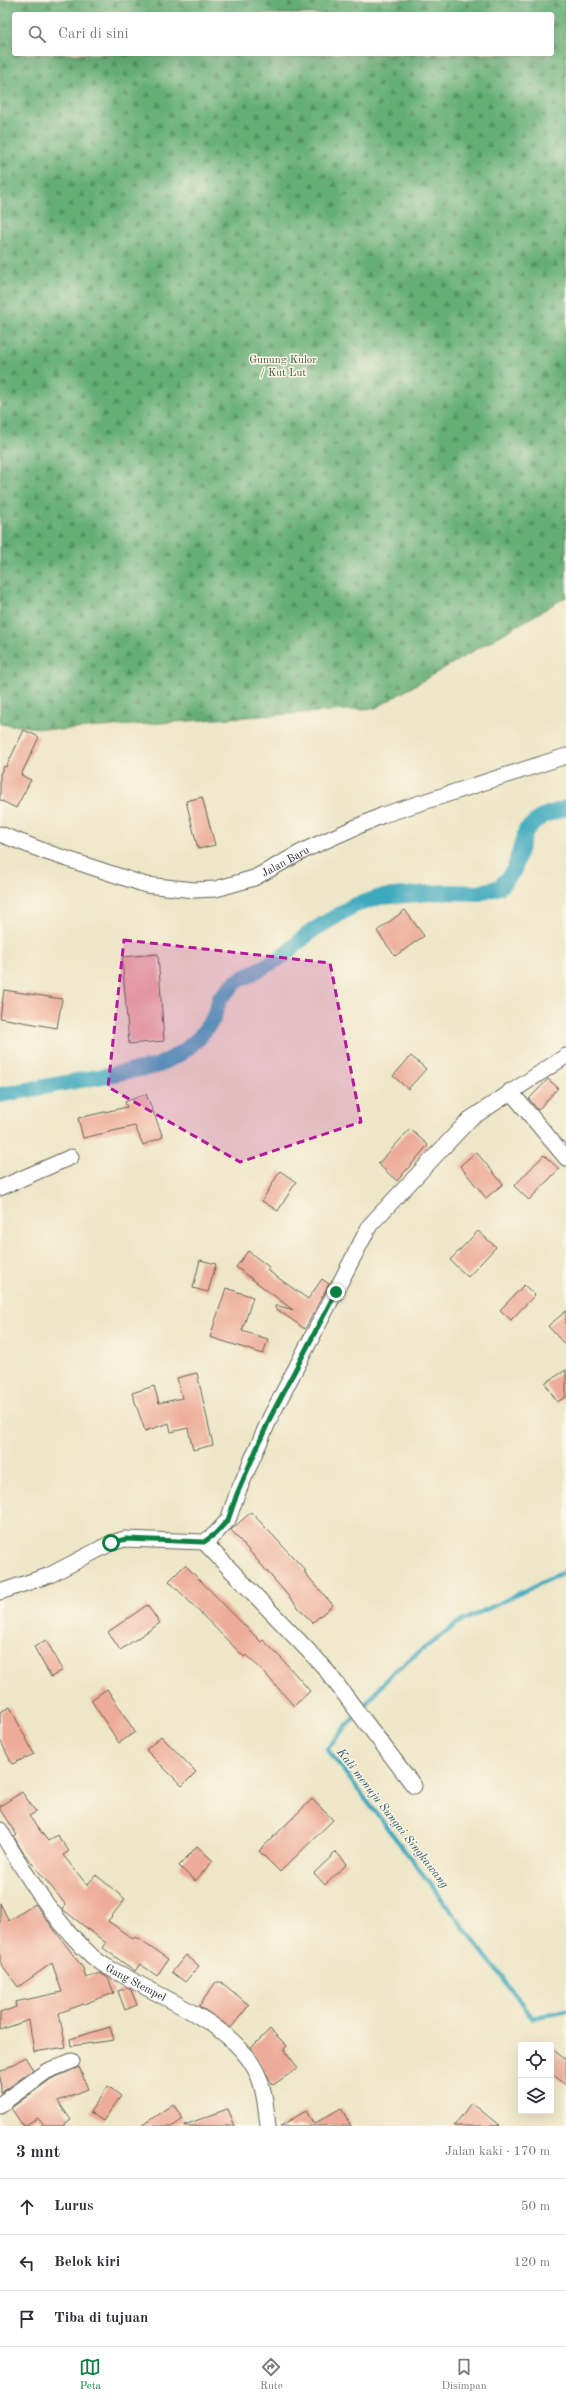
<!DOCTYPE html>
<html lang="id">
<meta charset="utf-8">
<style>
:root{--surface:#fff;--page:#f2f2f3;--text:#2b2b33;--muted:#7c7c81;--line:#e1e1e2;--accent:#0b8043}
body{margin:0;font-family:"Old Standard TT",serif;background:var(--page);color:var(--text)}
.controls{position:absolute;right:12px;bottom:12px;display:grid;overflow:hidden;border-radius:4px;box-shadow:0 4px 16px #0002}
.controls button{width:36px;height:36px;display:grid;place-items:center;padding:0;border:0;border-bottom:1px solid var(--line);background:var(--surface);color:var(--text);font:20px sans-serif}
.stop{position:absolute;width:12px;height:12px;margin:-9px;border:3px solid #0b8043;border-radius:50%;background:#fff}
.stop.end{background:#0b8043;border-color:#fff;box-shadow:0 1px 4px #0008}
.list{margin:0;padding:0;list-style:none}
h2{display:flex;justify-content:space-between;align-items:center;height:52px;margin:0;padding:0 16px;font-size:17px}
h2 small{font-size:13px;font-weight:400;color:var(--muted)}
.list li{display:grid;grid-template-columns:26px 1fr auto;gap:12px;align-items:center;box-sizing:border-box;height:56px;padding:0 16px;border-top:1px solid var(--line)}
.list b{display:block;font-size:15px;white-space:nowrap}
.list em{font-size:13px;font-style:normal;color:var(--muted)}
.icon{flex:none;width:22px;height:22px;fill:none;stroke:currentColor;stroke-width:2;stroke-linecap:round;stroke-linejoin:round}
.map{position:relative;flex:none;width:566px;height:2126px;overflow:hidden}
.search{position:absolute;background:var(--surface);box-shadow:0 4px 16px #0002;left:12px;right:12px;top:12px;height:44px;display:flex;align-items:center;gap:10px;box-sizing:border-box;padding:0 14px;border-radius:4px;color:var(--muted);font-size:15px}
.sheet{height:220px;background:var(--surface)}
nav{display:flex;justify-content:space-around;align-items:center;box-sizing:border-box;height:56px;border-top:1px solid var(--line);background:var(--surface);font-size:11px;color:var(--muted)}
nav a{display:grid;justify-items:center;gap:2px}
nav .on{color:var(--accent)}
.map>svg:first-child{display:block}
</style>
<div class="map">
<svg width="566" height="2126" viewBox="0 0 566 2126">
<defs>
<pattern id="forest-firs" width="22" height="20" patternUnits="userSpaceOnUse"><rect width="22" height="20" fill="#65af77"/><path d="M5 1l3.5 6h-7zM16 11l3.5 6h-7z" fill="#528e61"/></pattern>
</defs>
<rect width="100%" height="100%" fill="#fcf5e5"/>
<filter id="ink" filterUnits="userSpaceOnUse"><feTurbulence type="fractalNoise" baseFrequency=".025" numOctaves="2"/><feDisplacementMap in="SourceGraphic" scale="8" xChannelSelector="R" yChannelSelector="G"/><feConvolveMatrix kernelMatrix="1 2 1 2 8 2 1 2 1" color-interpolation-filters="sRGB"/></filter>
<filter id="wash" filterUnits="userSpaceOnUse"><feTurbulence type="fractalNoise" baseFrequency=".012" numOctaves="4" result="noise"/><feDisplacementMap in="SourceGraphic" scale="16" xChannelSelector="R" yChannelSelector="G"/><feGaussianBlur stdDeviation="0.9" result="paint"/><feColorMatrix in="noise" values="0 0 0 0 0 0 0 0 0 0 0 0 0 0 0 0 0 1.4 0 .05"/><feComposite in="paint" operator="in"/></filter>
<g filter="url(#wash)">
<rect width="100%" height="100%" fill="#ede6c7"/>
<path fill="url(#forest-firs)" stroke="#40664a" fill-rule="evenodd" d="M 0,0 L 566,0 L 566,597 L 376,708 L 59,730 L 0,724 ZM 14,14 L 552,14 L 552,54 L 14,54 Z"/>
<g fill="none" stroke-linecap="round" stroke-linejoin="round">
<path stroke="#3ea9be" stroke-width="4.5" d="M 566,1571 L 456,1624 L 393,1672 L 327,1749 L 533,2018 L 566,2010"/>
<path stroke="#3ea9be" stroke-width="16" d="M 0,1095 L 157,1066 L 183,1052 L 199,1038 L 213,1019 L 220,998 L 236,982 L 282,957 L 310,932 L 353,906 L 380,897 L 444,892 L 479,893 L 500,887 L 514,870 L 526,830 L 542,816 L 566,808"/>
</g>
<g id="blocks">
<g fill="#edac99">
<path d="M 24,730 L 39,737 L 21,775 L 31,780 L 16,808 L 0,800 L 0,774 L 4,766 L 6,767 Z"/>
<path d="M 202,797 L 215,845 L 198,849 L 186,801 Z"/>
<path d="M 405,910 L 424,936 L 395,956 L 377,931 Z"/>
<path d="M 158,954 L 164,1041 L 129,1044 L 122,957 Z"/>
<path d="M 4,990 L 62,999 L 57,1028 L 0,1018 Z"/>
<path d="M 411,1056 L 426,1069 L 408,1089 L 393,1076 Z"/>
<path d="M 548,1079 L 558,1088 L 538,1110 L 529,1099 Z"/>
<path d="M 146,1094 L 163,1137 L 143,1145 L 135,1126 L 83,1138 L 78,1118 L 127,1107 L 125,1102 Z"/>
<path d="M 410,1129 L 428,1145 L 397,1181 L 378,1164 Z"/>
<path d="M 476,1152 L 503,1184 L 486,1198 L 460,1166 Z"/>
<path d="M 544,1155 L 559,1169 L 529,1200 L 514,1186 Z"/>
<path d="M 280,1171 L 296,1182 L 278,1211 L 262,1201 Z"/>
<path d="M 478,1231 L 496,1247 L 468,1277 L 450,1260 Z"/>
<path d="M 248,1251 L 269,1267 L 267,1270 L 308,1299 L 322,1279 L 329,1284 L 305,1329 L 275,1308 L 276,1305 L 293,1310 L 236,1267 Z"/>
<path d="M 200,1260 L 216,1264 L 208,1292 L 193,1288 Z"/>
<path d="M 524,1285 L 535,1295 L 511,1320 L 500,1310 Z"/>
<path d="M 226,1288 L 253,1297 L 242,1331 L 268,1339 L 263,1354 L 210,1337 Z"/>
<path d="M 566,1311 L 566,1346 L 548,1326 Z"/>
<path d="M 566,1370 L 566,1397 L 557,1402 L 545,1383 Z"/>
<path d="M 197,1373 L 213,1445 L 193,1450 L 188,1428 L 171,1432 L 169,1423 L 145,1431 L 132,1393 L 154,1386 L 159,1403 L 182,1398 L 177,1378 Z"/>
<path d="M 251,1512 L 306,1571 L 304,1572 L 333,1605 L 312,1623 L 231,1530 Z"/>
<path d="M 185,1565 L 261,1642 L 263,1640 L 282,1659 L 310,1691 L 294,1706 L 261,1669 L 246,1655 L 244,1657 L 169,1581 Z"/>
<path d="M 147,1605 L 160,1623 L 120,1650 L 108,1632 Z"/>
<path d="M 46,1640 L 63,1670 L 51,1677 L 34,1647 Z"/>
<path d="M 107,1689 L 135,1732 L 119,1743 L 91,1700 Z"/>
<path d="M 10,1707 L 34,1754 L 12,1764 L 0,1740 L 0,1712 Z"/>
<path d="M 161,1736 L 196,1772 L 182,1786 L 146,1750 Z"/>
<path d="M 22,1792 L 36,1812 L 29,1816 L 48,1841 L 57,1835 L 69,1851 L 63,1855 L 87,1885 L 96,1875 L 125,1899 L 108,1921 L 133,1939 L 135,1937 L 168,1959 L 157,1976 L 140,1964 L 135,1971 L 103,1948 L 106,1943 L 62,1909 L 66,1905 L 22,1851 L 14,1837 L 17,1835 L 0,1810 L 0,1806 Z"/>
<path d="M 312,1799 L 333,1820 L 280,1872 L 259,1851 Z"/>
<path d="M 197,1846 L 213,1861 L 195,1881 L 179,1866 Z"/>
<path d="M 336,1852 L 347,1864 L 325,1885 L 314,1873 Z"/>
<path d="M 0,1903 L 9,1921 L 35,1904 L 83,1968 L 86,1978 L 100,1973 L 108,1978 L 114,1993 L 59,2013 L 66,2047 L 34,2052 L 29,2020 L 0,2030 L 0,2013 L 16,2007 L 15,2002 L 62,1992 L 52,1963 L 18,1987 L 0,1962 Z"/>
<path d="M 186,1955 L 199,1966 L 185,1982 L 172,1972 Z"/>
<path d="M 216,1982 L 221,1982 L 249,2005 L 231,2028 L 199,2006 Z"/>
<path d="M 127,1988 L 131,1990 L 137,2005 L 125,2010 L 118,1991 Z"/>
<path d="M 110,2027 L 114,2040 L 71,2046 L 70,2039 Z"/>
<path d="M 270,2029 L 287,2046 L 284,2049 L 298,2068 L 273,2085 L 251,2048 Z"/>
<path d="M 551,2048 L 566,2060 L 566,2085 L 551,2073 Z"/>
<path d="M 25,2057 L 33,2070 L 1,2093 L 0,2072 Z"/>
<path d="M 79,2067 L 88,2089 L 58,2101 L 71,2120 L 63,2126 L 44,2126 L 38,2118 L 23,2126 L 11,2108 L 51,2079 Z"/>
<path d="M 108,2086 L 121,2096 L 103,2121 L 90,2112 Z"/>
<path d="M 471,2103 L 478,2108 L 500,2126 L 454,2126 Z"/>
<path d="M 173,2104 L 183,2119 L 173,2126 L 141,2126 Z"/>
<path d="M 341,2108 L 351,2126 L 280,2126 L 306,2111 L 314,2124 Z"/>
<path d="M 227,2109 L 234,2126 L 185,2126 L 185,2125 Z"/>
</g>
</g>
</g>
<g filter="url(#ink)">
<use href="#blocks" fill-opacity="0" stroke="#656358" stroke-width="1"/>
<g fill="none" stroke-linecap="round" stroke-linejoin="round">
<defs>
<g id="minor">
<path id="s1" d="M 0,834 L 49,853 L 146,885 L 195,890 L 216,889 L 254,878 L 307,849 L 383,815 L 566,756"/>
<path d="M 510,1091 L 566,1158"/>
<path d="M 0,1188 L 71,1157"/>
<path d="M 204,1542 L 323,1666 L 414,1786"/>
<path d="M 0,1592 L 50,1575 L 111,1543 L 125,1539 L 204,1542 L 215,1534 L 228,1520 L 237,1494 L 270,1418 L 370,1225 L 470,1119 L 566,1056"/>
<path id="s2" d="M 0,1830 C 24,1873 56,1924 93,1957 C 104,1967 120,1973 132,1980 C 175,2004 237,2028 258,2075 C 265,2091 266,2110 268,2126"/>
<path d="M 0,2105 L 47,2071 L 72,2061"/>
</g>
</defs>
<use href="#minor" stroke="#656358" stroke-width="17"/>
<use href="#minor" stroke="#fff" stroke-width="15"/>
</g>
</g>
<g fill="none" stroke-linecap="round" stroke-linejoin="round" filter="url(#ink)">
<path stroke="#0b8043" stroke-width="5" d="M 111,1543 L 126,1539 L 204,1542 L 215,1534 L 228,1520 L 237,1494 L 270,1418 L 336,1292"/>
</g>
<path fill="#b5179e" fill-opacity="0.2" stroke="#b5179e" stroke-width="3" stroke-dasharray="8 5" stroke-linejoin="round" d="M 124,940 L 330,963 L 361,1122 L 240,1162 L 108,1087 Z"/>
<g text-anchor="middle" stroke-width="3" stroke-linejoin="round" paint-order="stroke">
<g font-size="11" fill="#3e5943" stroke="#fcf5e5">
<text x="283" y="363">Gunung Kulor<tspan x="283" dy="13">/ Kut Lut</tspan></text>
</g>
<g font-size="11" fill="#1c1c1c" stroke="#fcf5e5">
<text dy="4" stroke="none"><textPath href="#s1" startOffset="300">Jalan Baru</textPath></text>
<text dy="4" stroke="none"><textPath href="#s2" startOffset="208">Gang Stempel</textPath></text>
</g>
<g font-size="12" font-style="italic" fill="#2b5b65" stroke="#fcf5e5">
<text transform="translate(393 1818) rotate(52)" y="4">Kali menuju Sungai Singkawang</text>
</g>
</g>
</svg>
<div class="controls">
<button><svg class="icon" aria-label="locate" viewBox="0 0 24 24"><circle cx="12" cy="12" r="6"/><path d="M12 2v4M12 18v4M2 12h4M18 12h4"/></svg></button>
<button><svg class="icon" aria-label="layers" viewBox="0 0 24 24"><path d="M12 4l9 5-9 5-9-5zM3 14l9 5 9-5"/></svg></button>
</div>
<div class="stop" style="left:111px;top:1543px"></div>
<div class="stop end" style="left:336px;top:1292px"></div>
<div class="search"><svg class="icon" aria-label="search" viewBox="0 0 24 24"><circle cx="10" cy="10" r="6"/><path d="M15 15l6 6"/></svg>Cari di sini</div>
</div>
<section class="sheet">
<h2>3 mnt<small>Jalan kaki · 170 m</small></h2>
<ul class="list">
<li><svg class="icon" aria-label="ahead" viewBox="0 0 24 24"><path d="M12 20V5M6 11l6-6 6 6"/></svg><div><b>Lurus</b></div><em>50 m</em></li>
<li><svg class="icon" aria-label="left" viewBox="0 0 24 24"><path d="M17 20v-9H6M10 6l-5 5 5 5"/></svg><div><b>Belok kiri</b></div><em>120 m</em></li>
<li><svg class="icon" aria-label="arrive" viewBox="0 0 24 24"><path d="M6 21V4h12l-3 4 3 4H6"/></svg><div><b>Tiba di tujuan</b></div></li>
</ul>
</section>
<nav>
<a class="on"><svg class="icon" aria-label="map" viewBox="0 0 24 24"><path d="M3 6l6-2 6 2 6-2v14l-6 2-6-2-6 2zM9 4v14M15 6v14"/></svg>Peta</a>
<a><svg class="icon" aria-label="directions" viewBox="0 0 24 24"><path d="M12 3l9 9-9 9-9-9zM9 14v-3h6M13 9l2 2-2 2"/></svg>Rute</a>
<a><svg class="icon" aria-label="saved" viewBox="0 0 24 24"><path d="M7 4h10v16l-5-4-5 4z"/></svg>Disimpan</a>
</nav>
